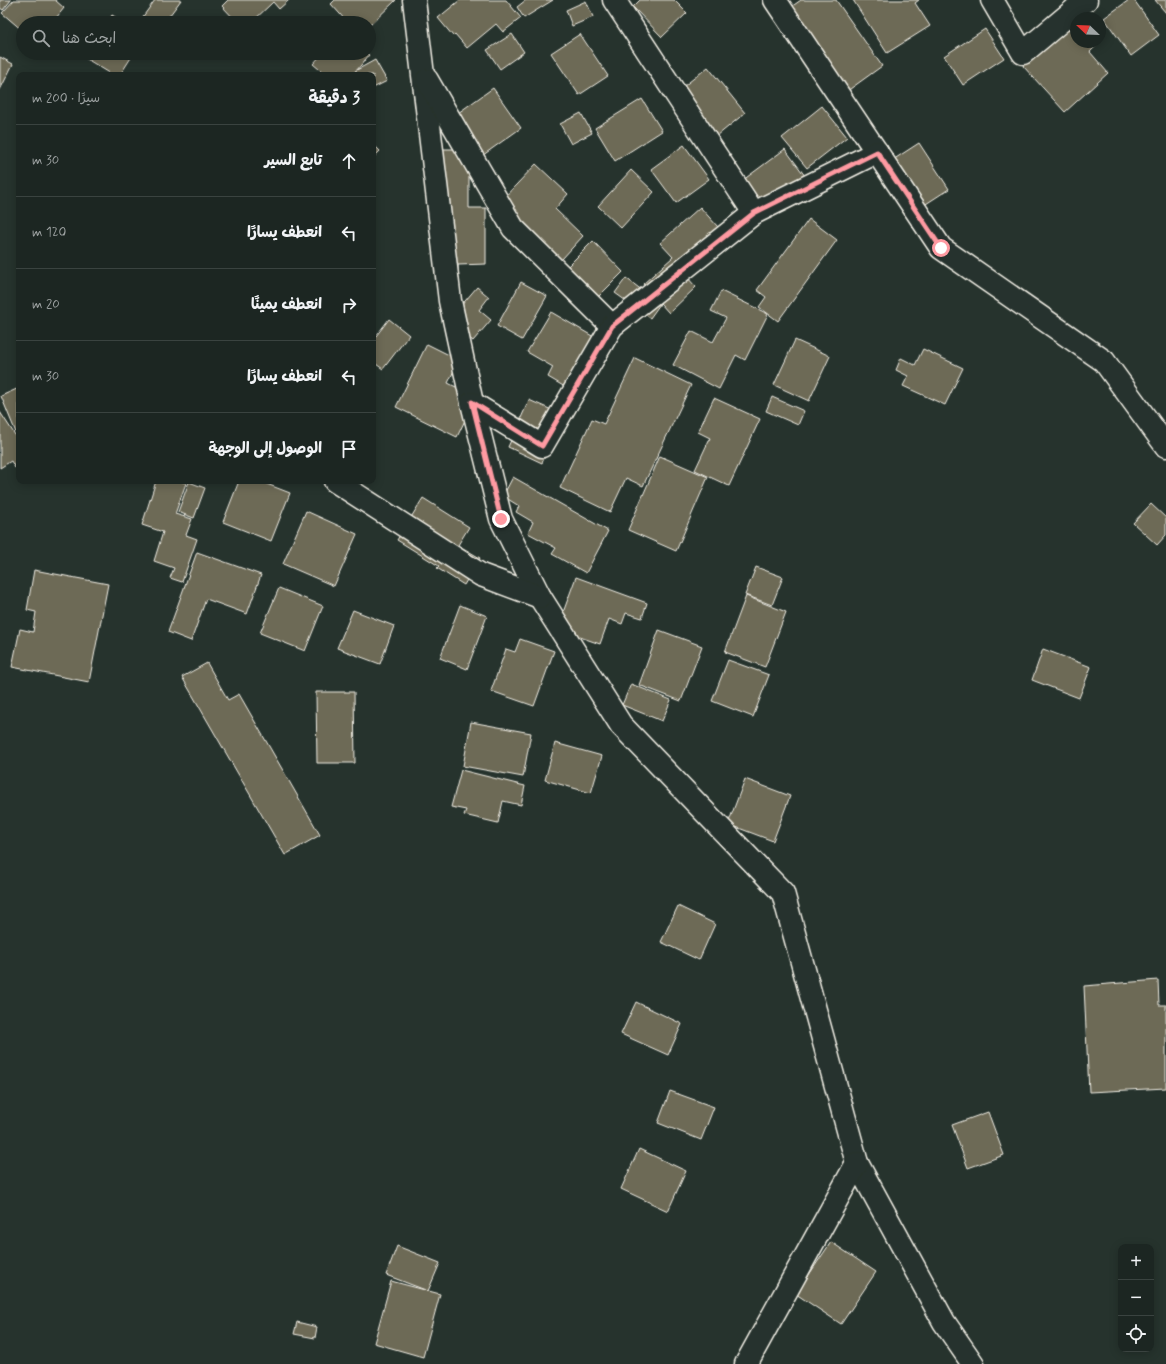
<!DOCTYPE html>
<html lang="ar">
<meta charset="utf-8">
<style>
:root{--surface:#1c2622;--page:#252e2a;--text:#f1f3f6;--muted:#a0a5a5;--line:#3a4340}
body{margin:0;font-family:Mynerve,"Playpen Sans Arabic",sans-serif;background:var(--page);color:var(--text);direction:rtl}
.controls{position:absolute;right:12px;bottom:12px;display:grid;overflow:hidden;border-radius:8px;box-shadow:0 2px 10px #0003}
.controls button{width:36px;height:36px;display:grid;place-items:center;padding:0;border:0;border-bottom:1px solid var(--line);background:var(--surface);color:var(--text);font:20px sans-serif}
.compass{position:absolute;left:1070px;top:12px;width:36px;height:36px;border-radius:50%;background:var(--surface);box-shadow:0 2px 10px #0003;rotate:293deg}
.stop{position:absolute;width:12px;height:12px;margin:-9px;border:3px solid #ff9aa2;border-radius:50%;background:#fff}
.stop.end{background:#ff9aa2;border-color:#fff;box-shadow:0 1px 4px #0008}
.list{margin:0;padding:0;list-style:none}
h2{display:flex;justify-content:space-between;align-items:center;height:52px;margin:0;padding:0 16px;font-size:17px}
h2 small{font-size:13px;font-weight:400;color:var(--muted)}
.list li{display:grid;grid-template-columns:26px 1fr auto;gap:12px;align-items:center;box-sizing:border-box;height:72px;padding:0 16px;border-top:1px solid var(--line)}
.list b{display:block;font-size:15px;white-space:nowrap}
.list em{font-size:13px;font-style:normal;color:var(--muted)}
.icon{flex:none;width:22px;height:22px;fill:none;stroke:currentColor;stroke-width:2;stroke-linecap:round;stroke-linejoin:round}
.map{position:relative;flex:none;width:1166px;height:1364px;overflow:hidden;direction:ltr}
.search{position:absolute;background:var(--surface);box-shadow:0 2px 10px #0003;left:16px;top:16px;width:360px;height:44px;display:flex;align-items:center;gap:10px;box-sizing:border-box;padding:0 14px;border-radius:22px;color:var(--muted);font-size:15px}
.panel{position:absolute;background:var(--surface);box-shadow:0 2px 10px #0003;left:16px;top:72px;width:360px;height:412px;border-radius:8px;direction:rtl}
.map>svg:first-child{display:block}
</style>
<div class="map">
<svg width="1166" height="1364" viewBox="0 0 1166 1364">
<rect width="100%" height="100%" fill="#26332d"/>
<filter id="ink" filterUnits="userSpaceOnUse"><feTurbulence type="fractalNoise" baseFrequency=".025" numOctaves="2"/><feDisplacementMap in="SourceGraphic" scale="8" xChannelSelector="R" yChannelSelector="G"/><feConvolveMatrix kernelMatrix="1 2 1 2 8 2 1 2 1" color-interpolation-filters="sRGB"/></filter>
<g filter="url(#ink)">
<g fill="#6d6a56" stroke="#f4f1e8">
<path d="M 0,0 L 11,0 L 3,10 L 0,8 Z"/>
<path d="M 14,0 L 55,0 L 64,8 L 52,23 L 23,23 L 23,31 L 2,13 Z"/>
<path d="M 155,0 L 181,0 L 164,23 L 141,23 L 139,22 Z"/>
<path d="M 228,0 L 289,0 L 279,9 L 273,2 L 251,23 L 238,23 L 222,6 Z"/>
<path d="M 335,0 L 396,0 L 369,26 L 369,23 L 348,23 L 331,4 Z"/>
<path d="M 460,0 L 506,0 L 521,18 L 503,32 L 496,24 L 467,48 L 455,34 L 453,36 L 438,18 Z"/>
<path d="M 526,0 L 553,0 L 524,18 L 517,7 Z"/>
<path d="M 640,0 L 674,0 L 687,13 L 662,37 L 633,7 Z"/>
<path d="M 801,0 L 836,0 L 882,66 L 839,97 L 784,12 Z"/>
<path d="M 853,0 L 919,0 L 915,3 L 930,26 L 887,53 Z"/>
<path d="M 1129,0 L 1134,0 L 1159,35 L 1131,56 L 1104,18 Z"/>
<path d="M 1155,0 L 1166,0 L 1166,13 Z"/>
<path d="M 586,1 L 593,17 L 572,26 L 566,10 Z"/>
<path d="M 112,15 L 125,23 L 107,23 Z"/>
<path d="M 1074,20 L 1076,22 L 1076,42 L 1094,42 L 1097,45 L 1090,52 L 1108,73 L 1065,112 L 1023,66 Z"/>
<path d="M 985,29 L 1004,58 L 963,85 L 944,56 Z"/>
<path d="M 512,34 L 524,52 L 500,69 L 487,50 Z"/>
<path d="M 580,34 L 608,76 L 579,95 L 551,53 Z"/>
<path d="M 88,53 L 134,53 L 120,75 L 113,75 L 85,58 Z"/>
<path d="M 323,53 L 366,53 L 369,55 L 353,75 L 326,75 L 313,64 Z"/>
<path d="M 0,57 L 13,64 L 0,90 Z"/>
<path d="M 375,60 L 387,81 L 373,88 L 373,75 L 357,75 L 355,71 Z"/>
<path d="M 708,67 L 745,113 L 712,140 L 674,94 Z"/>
<path d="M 493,88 L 521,128 L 479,158 L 451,118 Z"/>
<path d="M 642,99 L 662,131 L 615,161 L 595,128 Z"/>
<path d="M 822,106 L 847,137 L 807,168 L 782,138 Z"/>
<path d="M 581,113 L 592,133 L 571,144 L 560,124 Z"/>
<path d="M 919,143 L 949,189 L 912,213 L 882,167 Z"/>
<path d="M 373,144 L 380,151 L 373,158 Z"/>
<path d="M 684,145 L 709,179 L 676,203 L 651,169 Z"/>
<path d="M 440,149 L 469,149 L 469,208 L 486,208 L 486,264 L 458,265 L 458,276 L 440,276 Z"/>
<path d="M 785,149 L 811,184 L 760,221 L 735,186 Z"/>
<path d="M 536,164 L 568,194 L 555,209 L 583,236 L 552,270 L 497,205 Z"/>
<path d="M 631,170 L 654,192 L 621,228 L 598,206 Z"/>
<path d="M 700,207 L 718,227 L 676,265 L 696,287 L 669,313 L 643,284 L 673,257 L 660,243 Z"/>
<path d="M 809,219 L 837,240 L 778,321 L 759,307 L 766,297 L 757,290 Z"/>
<path d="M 593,241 L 623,272 L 587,308 L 557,277 Z"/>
<path d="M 626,278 L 660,304 L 650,318 L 615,293 Z"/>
<path d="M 521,282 L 547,296 L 522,340 L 497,326 Z"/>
<path d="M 477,287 L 489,297 L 479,310 L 491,320 L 473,341 L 448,321 Z"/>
<path d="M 721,291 L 768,314 L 745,360 L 736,355 L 719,389 L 673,365 L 691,331 L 713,342 L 726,318 L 711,311 Z"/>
<path d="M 551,312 L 611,347 L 582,397 L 548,377 L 553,367 L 527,352 Z"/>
<path d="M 389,319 L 409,335 L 383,369 L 373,362 L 373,340 Z"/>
<path d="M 795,340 L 830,356 L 809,401 L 774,385 Z"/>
<path d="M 427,344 L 459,360 L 448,383 L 476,397 L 457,437 L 396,407 Z"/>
<path d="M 923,349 L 963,368 L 945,405 L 903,386 L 908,376 L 896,370 L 901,358 L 915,365 Z"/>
<path d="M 635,358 L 691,385 L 643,486 L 626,478 L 610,512 L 560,488 L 592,419 L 604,424 Z"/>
<path d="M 19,388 L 19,440 L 1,396 Z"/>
<path d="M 772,397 L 804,411 L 798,425 L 766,411 Z"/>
<path d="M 714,398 L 760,419 L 729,486 L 695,470 L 710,438 L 698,432 Z"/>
<path d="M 529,400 L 563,415 L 542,463 L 508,447 Z"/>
<path d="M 0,412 L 19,441 L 19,466 L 15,468 L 11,461 L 0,468 Z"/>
<path d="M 660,456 L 708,477 L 676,551 L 628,530 Z"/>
<path d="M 513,477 L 608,531 L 586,573 L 552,554 L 556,548 L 528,533 L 533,522 L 516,512 L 519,506 L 503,496 Z"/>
<path d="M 156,481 L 180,481 L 186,483 L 175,514 L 192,519 L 186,535 L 197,539 L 182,582 L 170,578 L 174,568 L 154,561 L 163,532 L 142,525 Z"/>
<path d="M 239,481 L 259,481 L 290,493 L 271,541 L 223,522 Z"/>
<path d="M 189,482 L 205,488 L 194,518 L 178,512 Z"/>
<path d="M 423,498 L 469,527 L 458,545 L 480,558 L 464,585 L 437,568 L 439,566 L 397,540 Z"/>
<path d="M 1151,504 L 1166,518 L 1166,535 L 1157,545 L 1133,523 Z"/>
<path d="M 306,511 L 357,534 L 334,586 L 283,564 Z"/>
<path d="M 197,552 L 261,575 L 247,614 L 206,599 L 191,641 L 168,632 Z"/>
<path d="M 756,567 L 783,577 L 772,605 L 745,595 Z"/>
<path d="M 34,570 L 108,584 L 89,682 L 12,667 L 20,629 L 33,632 L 36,612 L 27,610 Z"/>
<path d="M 576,577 L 647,603 L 642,618 L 626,613 L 622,624 L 609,619 L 600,644 L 557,629 Z"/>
<path d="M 279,588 L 323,606 L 305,651 L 260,633 Z"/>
<path d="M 746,596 L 786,612 L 765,667 L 725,652 Z"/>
<path d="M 460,605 L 487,616 L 467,669 L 440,658 Z"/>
<path d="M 353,610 L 394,626 L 380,664 L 337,648 Z"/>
<path d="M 659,630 L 702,646 L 681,701 L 639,685 Z"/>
<path d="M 520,639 L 554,651 L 534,706 L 491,691 L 506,649 L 515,652 Z"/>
<path d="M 1043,649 L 1091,667 L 1079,698 L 1032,680 Z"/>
<path d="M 728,660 L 769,675 L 753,717 L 712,701 Z"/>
<path d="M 207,663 L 228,700 L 239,694 L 320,835 L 285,855 L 182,677 Z"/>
<path d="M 631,684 L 671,700 L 662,721 L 622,705 Z"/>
<path d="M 316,692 L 354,692 L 355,763 L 317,763 Z"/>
<path d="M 471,722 L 531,733 L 523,777 L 463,766 Z"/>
<path d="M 555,743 L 602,756 L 591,793 L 545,780 Z"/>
<path d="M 461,770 L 525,786 L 521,805 L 503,801 L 498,823 L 464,815 L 466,810 L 451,807 Z"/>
<path d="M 745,779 L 790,796 L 773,841 L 728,824 Z"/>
<path d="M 678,906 L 715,924 L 699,960 L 661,942 Z"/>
<path d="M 1158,980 L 1159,1005 L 1166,1005 L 1166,1088 L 1089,1092 L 1084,986 Z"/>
<path d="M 636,1002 L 682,1024 L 668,1055 L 621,1034 Z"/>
<path d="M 670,1091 L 714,1107 L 701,1140 L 658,1123 Z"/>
<path d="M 988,1112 L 1004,1155 L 968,1168 L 952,1125 Z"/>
<path d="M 639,1149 L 686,1171 L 668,1211 L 621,1189 Z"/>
<path d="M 831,1242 L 876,1272 L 841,1324 L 796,1294 Z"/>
<path d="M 397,1246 L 440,1263 L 428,1291 L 386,1275 Z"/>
<path d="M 391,1281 L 440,1294 L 423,1357 L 374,1343 Z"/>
<path d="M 297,1322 L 317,1327 L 315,1338 L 294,1334 Z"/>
</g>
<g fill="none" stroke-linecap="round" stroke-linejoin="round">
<defs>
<g id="street">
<path d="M 414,0 L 450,301 L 472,403 L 501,519 L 540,597 L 621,725 L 783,893 L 857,1163 L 944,1322 L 973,1364"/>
<path d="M 614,0 L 754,213"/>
<path d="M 775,0 L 941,248 L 1104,361 L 1166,446"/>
<path d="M 992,0 L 1023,53 L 1086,0"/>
<path d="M 427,80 L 513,228 L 612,326"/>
<path d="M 472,403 L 542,446 L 612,326 L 754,213 L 877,152"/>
<path d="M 335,481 L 481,575 L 540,597"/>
<path d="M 746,1364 L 857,1163"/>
</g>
</defs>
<use href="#street" stroke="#f4f1e8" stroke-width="25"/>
<use href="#street" stroke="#26332d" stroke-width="22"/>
</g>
</g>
<g fill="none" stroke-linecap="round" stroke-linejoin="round" filter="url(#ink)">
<path stroke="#ff9aa2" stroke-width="5" d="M 501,519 L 472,402 L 542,446 L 612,326 L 754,213 L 877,152 L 941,248"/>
</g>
</svg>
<div class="controls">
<button>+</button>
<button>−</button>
<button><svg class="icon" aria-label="locate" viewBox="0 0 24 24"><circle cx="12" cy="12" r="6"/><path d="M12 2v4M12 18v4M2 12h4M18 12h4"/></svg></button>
</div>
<svg class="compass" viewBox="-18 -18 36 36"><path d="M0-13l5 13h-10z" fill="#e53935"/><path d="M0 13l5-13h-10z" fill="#a0a5a5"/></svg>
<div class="stop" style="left:941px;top:248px"></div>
<div class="stop end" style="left:501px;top:519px"></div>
<div class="search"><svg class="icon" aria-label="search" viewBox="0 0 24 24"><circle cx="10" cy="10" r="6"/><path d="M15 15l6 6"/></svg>ابحث هنا</div>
<section class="panel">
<h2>3 دقيقة<small>سيرًا · 200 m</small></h2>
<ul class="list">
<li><svg class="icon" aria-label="ahead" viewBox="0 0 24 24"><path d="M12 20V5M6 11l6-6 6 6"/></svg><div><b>تابع السير</b></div><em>30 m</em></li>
<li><svg class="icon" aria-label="left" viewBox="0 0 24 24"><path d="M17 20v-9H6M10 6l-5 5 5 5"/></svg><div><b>انعطف يسارًا</b></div><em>120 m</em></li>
<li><svg class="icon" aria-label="right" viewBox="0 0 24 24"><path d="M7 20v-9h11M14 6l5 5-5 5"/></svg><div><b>انعطف يمينًا</b></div><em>20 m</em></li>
<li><svg class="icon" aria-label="left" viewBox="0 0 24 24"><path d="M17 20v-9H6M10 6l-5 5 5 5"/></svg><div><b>انعطف يسارًا</b></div><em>30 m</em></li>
<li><svg class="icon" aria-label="arrive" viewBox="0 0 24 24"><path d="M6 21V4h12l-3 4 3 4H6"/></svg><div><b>الوصول إلى الوجهة</b></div></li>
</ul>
</section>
</div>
